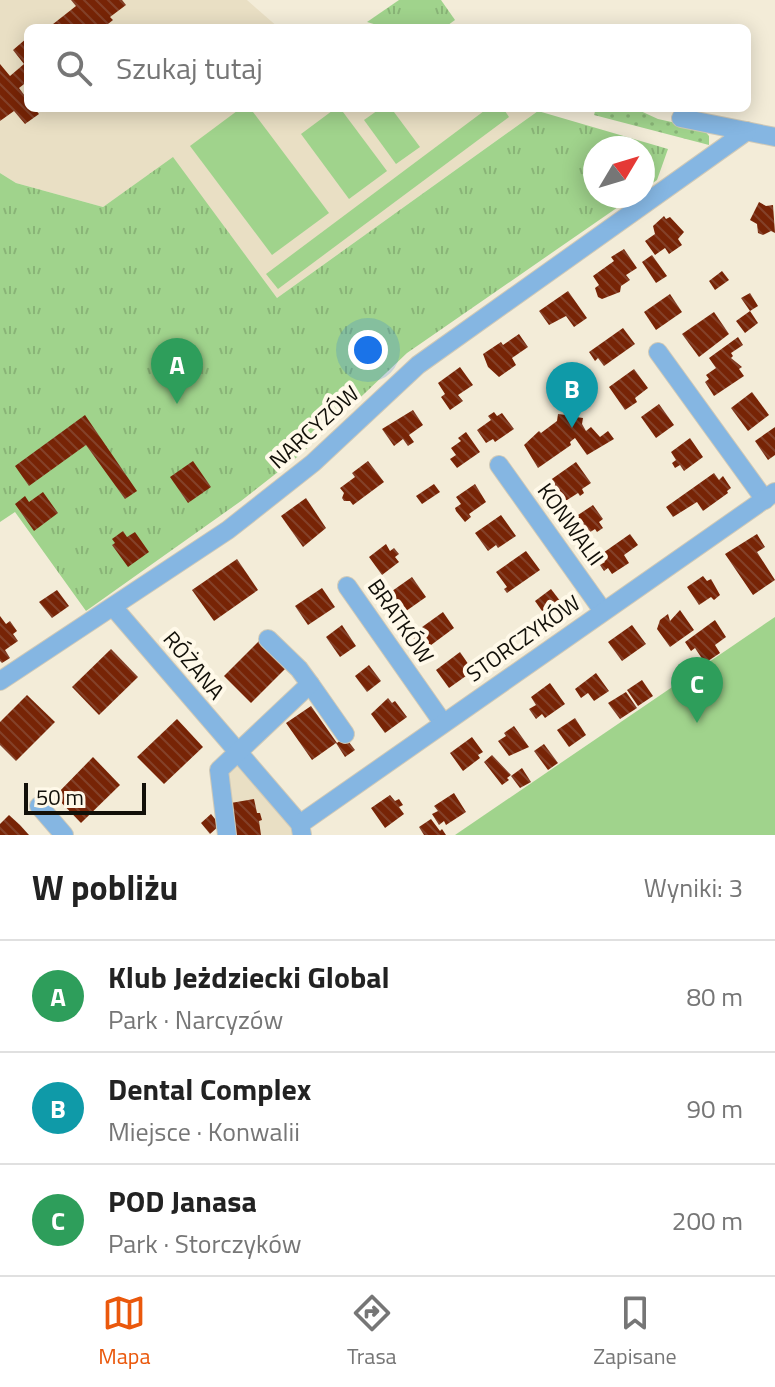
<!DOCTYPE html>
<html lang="pl">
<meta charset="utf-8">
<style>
:root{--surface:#fff;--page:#f2f2f2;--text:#222;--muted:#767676;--line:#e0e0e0;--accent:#ea580c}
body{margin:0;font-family:"Titillium Web",sans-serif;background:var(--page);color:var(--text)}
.compass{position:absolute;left:583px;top:136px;width:72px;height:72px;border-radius:50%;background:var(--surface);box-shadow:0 4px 20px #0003;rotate:52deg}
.scale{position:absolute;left:24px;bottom:20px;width:122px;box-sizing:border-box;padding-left:8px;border:4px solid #121009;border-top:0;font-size:22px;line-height:28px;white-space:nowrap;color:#121009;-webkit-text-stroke:6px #fff9e9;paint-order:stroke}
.you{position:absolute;left:368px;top:350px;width:28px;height:28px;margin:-20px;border:6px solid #fff;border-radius:50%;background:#1a73e8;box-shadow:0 0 0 12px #1a73e833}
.badge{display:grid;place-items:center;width:52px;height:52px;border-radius:50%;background:var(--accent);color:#fff;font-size:26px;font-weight:700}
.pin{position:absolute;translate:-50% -66px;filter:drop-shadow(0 2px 4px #0008)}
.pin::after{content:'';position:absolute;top:42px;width:28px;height:24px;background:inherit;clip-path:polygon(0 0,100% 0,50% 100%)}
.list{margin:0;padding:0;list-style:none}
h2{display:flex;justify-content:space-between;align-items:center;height:104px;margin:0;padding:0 32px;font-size:34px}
h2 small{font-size:26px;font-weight:400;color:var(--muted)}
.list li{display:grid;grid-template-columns:52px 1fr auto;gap:24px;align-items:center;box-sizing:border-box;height:112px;padding:0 32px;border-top:2px solid var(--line)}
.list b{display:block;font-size:30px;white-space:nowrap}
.list p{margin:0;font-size:26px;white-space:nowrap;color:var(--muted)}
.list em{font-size:26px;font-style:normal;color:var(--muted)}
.icon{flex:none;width:44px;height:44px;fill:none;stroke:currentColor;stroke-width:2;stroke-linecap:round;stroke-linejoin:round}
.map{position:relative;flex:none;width:775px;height:835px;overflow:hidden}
.search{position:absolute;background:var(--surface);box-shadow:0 4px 20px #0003;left:24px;right:24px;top:24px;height:88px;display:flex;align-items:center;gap:20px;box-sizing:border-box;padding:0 28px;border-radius:12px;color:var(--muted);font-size:30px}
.sheet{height:440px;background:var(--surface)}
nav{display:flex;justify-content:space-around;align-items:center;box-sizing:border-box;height:112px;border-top:2px solid var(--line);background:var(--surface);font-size:22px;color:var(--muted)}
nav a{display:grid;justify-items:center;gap:4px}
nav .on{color:var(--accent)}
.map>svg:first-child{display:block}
</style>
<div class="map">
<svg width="775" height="835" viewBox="0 0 775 835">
<defs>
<pattern id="grass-dots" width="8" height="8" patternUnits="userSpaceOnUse" patternTransform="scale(2)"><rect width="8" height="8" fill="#a0d38c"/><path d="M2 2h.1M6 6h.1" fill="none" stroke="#89b477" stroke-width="1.8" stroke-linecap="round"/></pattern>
<pattern id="park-tufts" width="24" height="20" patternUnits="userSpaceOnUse" patternTransform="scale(2)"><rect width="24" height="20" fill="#a0d38c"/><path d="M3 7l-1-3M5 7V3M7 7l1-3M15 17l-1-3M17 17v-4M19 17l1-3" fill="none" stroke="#89b477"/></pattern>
<pattern id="building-back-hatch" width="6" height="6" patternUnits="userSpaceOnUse" patternTransform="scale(2)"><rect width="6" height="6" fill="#772406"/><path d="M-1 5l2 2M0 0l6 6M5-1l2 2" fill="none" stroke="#844129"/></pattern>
</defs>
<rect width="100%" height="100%" fill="#f3ecd8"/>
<g fill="#e9dfc4">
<path d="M 0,0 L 247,0 L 279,28 L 28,28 L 28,108 L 529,108 L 538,111 L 277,298 L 173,158 L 103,207 L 16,183 L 0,173 Z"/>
<path d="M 236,763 L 291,827 L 293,835 L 230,835 L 225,804 L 229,769 Z"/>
</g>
<path fill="url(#grass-dots)" d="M 596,108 L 634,108 L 658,119 L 703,129 L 709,136 L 709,145 L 594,115 Z"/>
<g fill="url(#park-tufts)">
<path d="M 399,0 L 441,0 L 455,20 L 444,28 L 387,28 L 367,22 Z"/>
<path d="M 538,111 L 668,149 L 657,180 L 643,190 L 643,148 L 595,148 L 595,196 L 634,196 L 407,353 L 301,454 L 241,501 L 86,611 L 15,512 L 0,522 L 0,173 L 16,183 L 103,207 L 173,157 L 277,298 Z"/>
</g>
<g fill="#a0d38c">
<path d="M 241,108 L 250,108 L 329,213 L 272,255 L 190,146 Z"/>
<path d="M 336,108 L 340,108 L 387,171 L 349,199 L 301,134 Z"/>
<path d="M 381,108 L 391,108 L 420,147 L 396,164 L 364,120 Z"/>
<path d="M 488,108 L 503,108 L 509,117 L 278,289 L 266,274 Z"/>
<path d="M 775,617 L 775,835 L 455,835 Z"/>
</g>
<g fill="url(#building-back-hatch)">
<path d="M 71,0 L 122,0 L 126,5 L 110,17 L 113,20 L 103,28 L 48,28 L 76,6 Z"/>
<path d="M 27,38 L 28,81 L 19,88 L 28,100 L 28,108 L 34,108 L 39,114 L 25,124 L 14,111 L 0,121 L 0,64 L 10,76 L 24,64 L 13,50 Z"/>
<path d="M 759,202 L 766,206 L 773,205 L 775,233 L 771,231 L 763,235 L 758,233 L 757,224 L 750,220 Z"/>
<path d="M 664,216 L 666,219 L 670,217 L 684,232 L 678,239 L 682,245 L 669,254 L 665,248 L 655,255 L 645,241 L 655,234 L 653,226 Z"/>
<path d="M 624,249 L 637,268 L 626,275 L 630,280 L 621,286 L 620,292 L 602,299 L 598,297 L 595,288 L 599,285 L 593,276 L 614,261 L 611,257 Z"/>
<path d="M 652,255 L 667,276 L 656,283 L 642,262 Z"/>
<path d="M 722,271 L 729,280 L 715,290 L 709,281 Z"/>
<path d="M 568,291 L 587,318 L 574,327 L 566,316 L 549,325 L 539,311 Z"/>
<path d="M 750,293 L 758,306 L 750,311 L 758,323 L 745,333 L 736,321 L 750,311 L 741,298 Z"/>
<path d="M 670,294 L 682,312 L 656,330 L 644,312 Z"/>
<path d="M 714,312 L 729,334 L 699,357 L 682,334 Z"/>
<path d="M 623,328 L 635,344 L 604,366 L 598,358 L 595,361 L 589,352 Z"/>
<path d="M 519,334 L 528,347 L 512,358 L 516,365 L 499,377 L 488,367 L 483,354 L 501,342 L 503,345 Z"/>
<path d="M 738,337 L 743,345 L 731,353 L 733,356 L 731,358 L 742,367 L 739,369 L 744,376 L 714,396 L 705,382 L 709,379 L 706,375 L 716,368 L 709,358 Z"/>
<path d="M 460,367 L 473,385 L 458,395 L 463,401 L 450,410 L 441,397 L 445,394 L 438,383 Z"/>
<path d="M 634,369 L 648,388 L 635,398 L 637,402 L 625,410 L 609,387 Z"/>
<path d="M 752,392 L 769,415 L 748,431 L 731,408 Z"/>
<path d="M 659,404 L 674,425 L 656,438 L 641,417 Z"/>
<path d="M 413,410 L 423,425 L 409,435 L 414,442 L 408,446 L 403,439 L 394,446 L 382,429 Z"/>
<path d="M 572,411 L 576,417 L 583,418 L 582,424 L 586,431 L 591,427 L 600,437 L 608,431 L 614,439 L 587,455 L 575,438 L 570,442 L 571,445 L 538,468 L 524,445 L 539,431 L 541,433 L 557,421 L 558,414 L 566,415 Z"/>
<path d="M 494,412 L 497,416 L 502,413 L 514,429 L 495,442 L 493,439 L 486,443 L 477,430 L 491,420 L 488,416 Z"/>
<path d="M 85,415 L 137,491 L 125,499 L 86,445 L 29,486 L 15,466 Z"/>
<path d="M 775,427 L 775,455 L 768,460 L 755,441 Z"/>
<path d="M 466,432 L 480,452 L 457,468 L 450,459 L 456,455 L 451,448 L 461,441 L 458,438 Z"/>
<path d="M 690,438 L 703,457 L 684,471 L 680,465 L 675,468 L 672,463 L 676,460 L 671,452 Z"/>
<path d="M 193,461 L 211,487 L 188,503 L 170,477 Z"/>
<path d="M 368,461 L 384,482 L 353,505 L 350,501 L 344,501 L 342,498 L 344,493 L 340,488 L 355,477 L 352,473 Z"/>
<path d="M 576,462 L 591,483 L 582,489 L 584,493 L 580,496 L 578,493 L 564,502 L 549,481 Z"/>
<path d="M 714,473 L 719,480 L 723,476 L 731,488 L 727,491 L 728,493 L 703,511 L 697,502 L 673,517 L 666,507 Z"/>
<path d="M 434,484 L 440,492 L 422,504 L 416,496 Z"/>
<path d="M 475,484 L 486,502 L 469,514 L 471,517 L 465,522 L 456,511 L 455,508 L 461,504 L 456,497 Z"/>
<path d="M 43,492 L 58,513 L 34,531 L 15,504 L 25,496 L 29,502 Z"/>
<path d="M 306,498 L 326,528 L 303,547 L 281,516 Z"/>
<path d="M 593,505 L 603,519 L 599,522 L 603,528 L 597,532 L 595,529 L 581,538 L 569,521 Z"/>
<path d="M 501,515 L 516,536 L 498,548 L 496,545 L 488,551 L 475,533 Z"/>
<path d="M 123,531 L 127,537 L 135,532 L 149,552 L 128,567 L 112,545 L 115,543 L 112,539 Z"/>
<path d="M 630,534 L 638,545 L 624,555 L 629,563 L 612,574 L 608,568 L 604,571 L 600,565 L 605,562 L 600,555 Z"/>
<path d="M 757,534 L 765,547 L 757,552 L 775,580 L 753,595 L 725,554 Z"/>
<path d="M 386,544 L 390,551 L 394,548 L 399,554 L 395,557 L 399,562 L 382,575 L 369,557 Z"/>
<path d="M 526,551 L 540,570 L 507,593 L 504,589 L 507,587 L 496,572 Z"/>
<path d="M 237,559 L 258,590 L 214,621 L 192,590 Z"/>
<path d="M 703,576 L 707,581 L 711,579 L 720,595 L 714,600 L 711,597 L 699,605 L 687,587 Z"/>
<path d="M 412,577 L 426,597 L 399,616 L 385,596 Z"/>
<path d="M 322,588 L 335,607 L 308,625 L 295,606 Z"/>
<path d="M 551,589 L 564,606 L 547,618 L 535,601 Z"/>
<path d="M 57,590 L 69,606 L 52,618 L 39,602 Z"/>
<path d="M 680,610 L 694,630 L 670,647 L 657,629 L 660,620 L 668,614 L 670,621 Z"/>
<path d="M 443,612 L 454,628 L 423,651 L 411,635 Z"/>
<path d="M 0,616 L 6,624 L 10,621 L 17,631 L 13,634 L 18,641 L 5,650 L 10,658 L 2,663 L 0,661 Z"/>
<path d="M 715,620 L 726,637 L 715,645 L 720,653 L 705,663 L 695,648 L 691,651 L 685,642 Z"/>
<path d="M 342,625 L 356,646 L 340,657 L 326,637 Z"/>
<path d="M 632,625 L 646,644 L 622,661 L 608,642 Z"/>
<path d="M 261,639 L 288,666 L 251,703 L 224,676 Z"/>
<path d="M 111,649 L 138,677 L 99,715 L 72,687 Z"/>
<path d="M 460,652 L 473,671 L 449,688 L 436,670 Z"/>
<path d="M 369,665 L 381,681 L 367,692 L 355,676 Z"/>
<path d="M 596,673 L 609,691 L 594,701 L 588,693 L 581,698 L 575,689 Z"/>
<path d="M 642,680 L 653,696 L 638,706 L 627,690 Z"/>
<path d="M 550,683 L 565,704 L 545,718 L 542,714 L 536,719 L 529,709 L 536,705 L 531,697 Z"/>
<path d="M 626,692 L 637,708 L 620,719 L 608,703 Z"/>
<path d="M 27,695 L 55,722 L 16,761 L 0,745 L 0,722 Z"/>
<path d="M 388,698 L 392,703 L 395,701 L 407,717 L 385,733 L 371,714 Z"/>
<path d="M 311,706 L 337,743 L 345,737 L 355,750 L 345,757 L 336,743 L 312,760 L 286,723 Z"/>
<path d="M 575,718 L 586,735 L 569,747 L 557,730 Z"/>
<path d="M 177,719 L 203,747 L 164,784 L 137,757 Z"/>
<path d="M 514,726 L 529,747 L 509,756 L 498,741 L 506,736 L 504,733 Z"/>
<path d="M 472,737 L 483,752 L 478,755 L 480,758 L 463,771 L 450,753 Z"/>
<path d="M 544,744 L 558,763 L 548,770 L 534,751 Z"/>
<path d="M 492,755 L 511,775 L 507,778 L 509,780 L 502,785 L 484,762 Z"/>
<path d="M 93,757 L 120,785 L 81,823 L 55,796 Z"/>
<path d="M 522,768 L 531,782 L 520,788 L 511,776 Z"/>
<path d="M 454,793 L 466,812 L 446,825 L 444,821 L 439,825 L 432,814 L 438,811 L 434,806 Z"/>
<path d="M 390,795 L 395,801 L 399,799 L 403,805 L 399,807 L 404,814 L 385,828 L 371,808 Z"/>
<path d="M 254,799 L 257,813 L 260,813 L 262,820 L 259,821 L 261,835 L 230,835 L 225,804 Z"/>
<path d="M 211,814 L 220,825 L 210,834 L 201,823 Z"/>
<path d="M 9,815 L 20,825 L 29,835 L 0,835 L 0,824 Z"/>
<path d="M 431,819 L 440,831 L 442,829 L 446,835 L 424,835 L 419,827 Z"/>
</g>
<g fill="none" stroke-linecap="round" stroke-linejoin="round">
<defs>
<g id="minor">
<path d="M 681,118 L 775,137"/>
<path d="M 658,352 L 765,500"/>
<path d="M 499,465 L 603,611"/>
<path d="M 347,586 L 443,723"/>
<path d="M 114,608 L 300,824 L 302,835"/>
<path d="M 0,681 L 228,530 L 313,463 L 418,365 L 747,131"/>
<path d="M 310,684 L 345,734"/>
<path d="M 39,806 L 64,835"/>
<path d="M 300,824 L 775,492"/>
<path d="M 227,835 L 219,770 L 310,684 L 299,669 L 268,639"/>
</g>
</defs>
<use href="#minor" stroke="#cfc9b7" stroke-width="20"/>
<use href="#minor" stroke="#85b6e2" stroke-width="18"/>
</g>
<g text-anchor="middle" stroke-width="8" stroke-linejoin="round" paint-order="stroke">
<g font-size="22" fill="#121009" stroke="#fff9e9">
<text transform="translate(314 427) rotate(-42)" y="8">NARCYZÓW</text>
<text transform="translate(571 524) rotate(54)" y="8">KONWALII</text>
<text transform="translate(401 621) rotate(55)" y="8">BRATKÓW</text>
<text transform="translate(523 638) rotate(-35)" y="8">STORCZYKÓW</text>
<text transform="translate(194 665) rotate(50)" y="8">RÓŻANA</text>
</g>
</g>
</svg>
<svg class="compass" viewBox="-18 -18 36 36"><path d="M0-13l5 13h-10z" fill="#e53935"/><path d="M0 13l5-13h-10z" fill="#767676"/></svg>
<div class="scale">50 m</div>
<div class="you"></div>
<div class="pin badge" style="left:177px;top:404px;background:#2e9e5b">A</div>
<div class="pin badge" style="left:572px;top:428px;background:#0f9aa8">B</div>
<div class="pin badge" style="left:697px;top:723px;background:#2e9e5b">C</div>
<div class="search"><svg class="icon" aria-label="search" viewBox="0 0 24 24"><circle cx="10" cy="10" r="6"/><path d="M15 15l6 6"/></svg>Szukaj tutaj</div>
</div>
<section class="sheet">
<h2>W pobliżu<small>Wyniki: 3</small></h2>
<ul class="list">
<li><span class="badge" style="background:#2e9e5b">A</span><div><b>Klub Jeżdziecki Global</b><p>Park · Narcyzów</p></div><em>80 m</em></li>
<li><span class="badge" style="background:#0f9aa8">B</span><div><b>Dental Complex</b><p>Miejsce · Konwalii</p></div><em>90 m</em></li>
<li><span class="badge" style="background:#2e9e5b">C</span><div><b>POD Janasa</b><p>Park · Storczyków</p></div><em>200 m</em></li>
</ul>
</section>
<nav>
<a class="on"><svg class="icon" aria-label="map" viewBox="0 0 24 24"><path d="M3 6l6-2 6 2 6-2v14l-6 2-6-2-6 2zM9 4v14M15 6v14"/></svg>Mapa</a>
<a><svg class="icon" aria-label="directions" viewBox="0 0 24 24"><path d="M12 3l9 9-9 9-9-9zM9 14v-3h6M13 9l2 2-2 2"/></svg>Trasa</a>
<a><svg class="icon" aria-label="saved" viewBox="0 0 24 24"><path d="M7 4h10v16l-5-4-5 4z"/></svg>Zapisane</a>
</nav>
